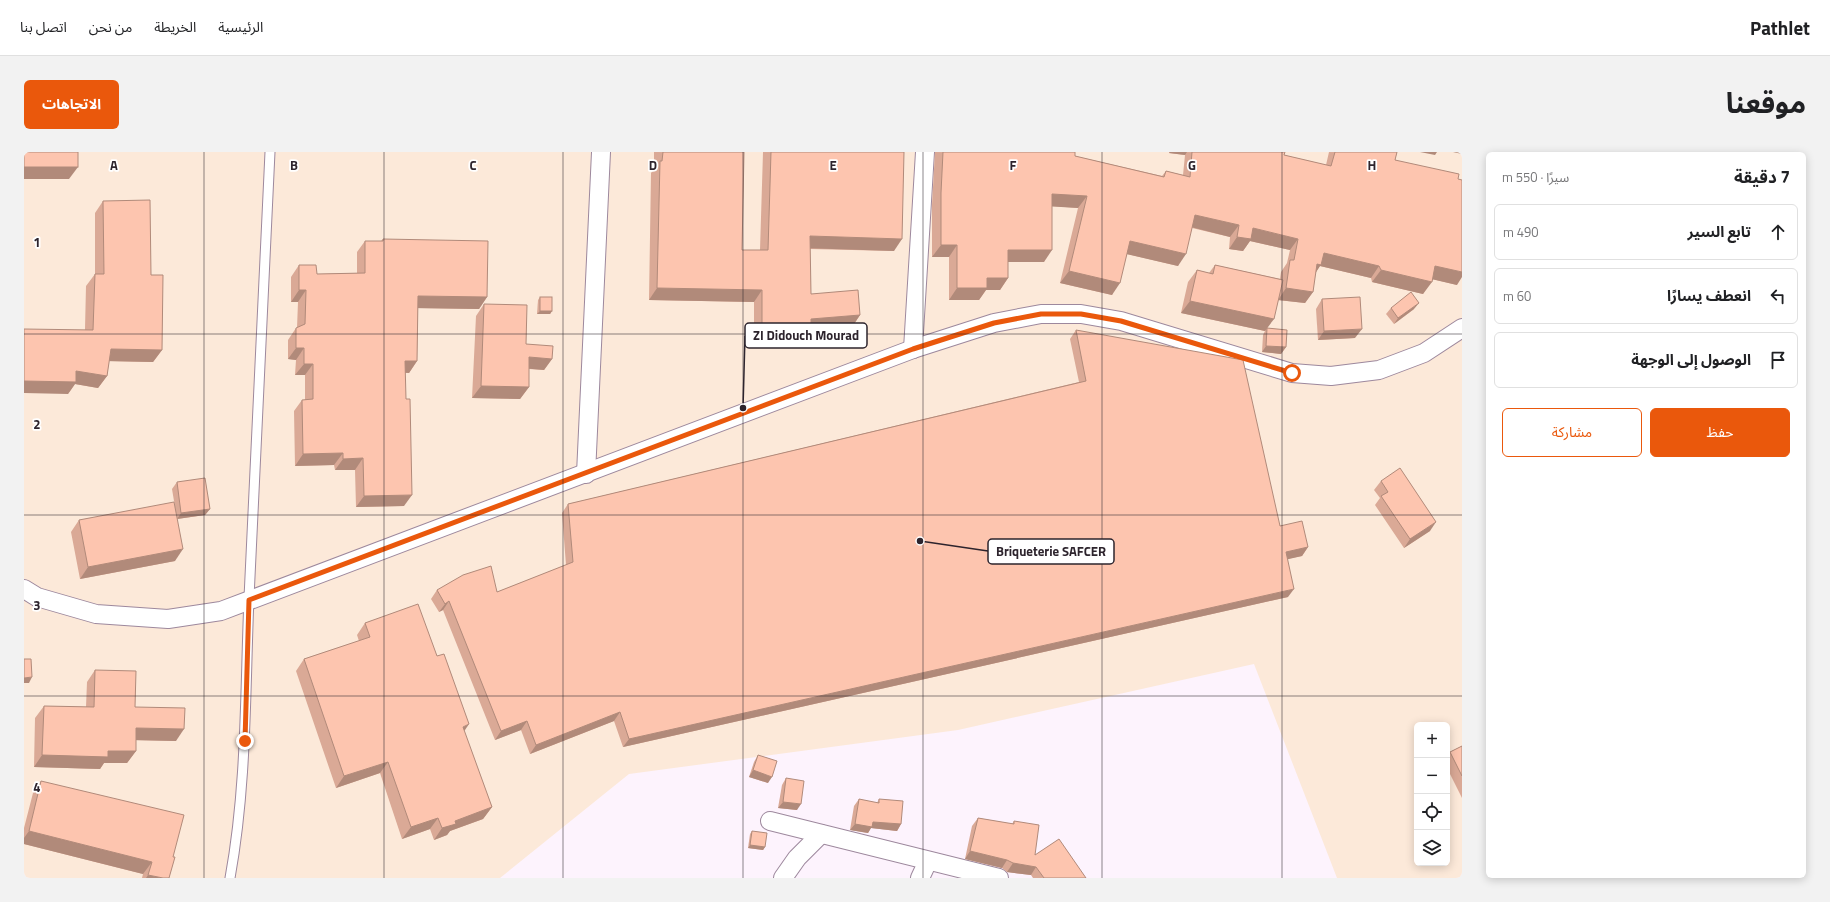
<!DOCTYPE html>
<html lang="ar">
<meta charset="utf-8">
<style>
:root{--surface:#fff;--page:#f2f2f2;--text:#202124;--muted:#757577;--line:#e0e0e0;--accent:#ea580c}
body{margin:0;font-family:"Titillium Web","Noto Sans Arabic",sans-serif;background:var(--page);color:var(--text);direction:rtl}
.controls{position:absolute;right:12px;bottom:12px;display:grid;overflow:hidden;border-radius:6px;box-shadow:0 2px 10px #0003}
.controls button{width:36px;height:36px;display:grid;place-items:center;padding:0;border:0;border-bottom:1px solid var(--line);background:var(--surface);color:var(--text);font:20px sans-serif}
.stop{position:absolute;width:12px;height:12px;margin:-9px;border:3px solid #ea580c;border-radius:50%;background:#fff}
.stop.end{background:#ea580c;border-color:#fff;box-shadow:0 1px 4px #0008}
.list{margin:0;padding:0;list-style:none}
h2{display:flex;justify-content:space-between;align-items:center;height:52px;margin:0;padding:0 16px;font-size:17px}
h2 small{font-size:13px;font-weight:400;color:var(--muted)}
.list li{display:grid;grid-template-columns:26px 1fr auto;gap:12px;align-items:center;box-sizing:border-box;height:56px;margin:0 8px 8px;padding:0 8px;border:1px solid var(--line);border-radius:6px}
.list b{display:block;font-size:15px;white-space:nowrap}
.list em{font-size:13px;font-style:normal;color:var(--muted)}
.actions{display:flex;gap:8px;padding:12px 16px}
.actions a{flex:1;padding:9px 0;border:1px solid var(--accent);border-radius:6px;text-align:center;font-size:14px;color:var(--accent)}
.actions .main{background:var(--accent);color:#fff}
.icon{flex:none;width:22px;height:22px;fill:none;stroke:currentColor;stroke-width:2;stroke-linecap:round;stroke-linejoin:round}
.map{position:relative;flex:none;width:1438px;height:726px;overflow:hidden;direction:ltr;border-radius:6px}
header{display:flex;align-items:center;gap:24px;box-sizing:border-box;height:56px;padding:0 20px;background:var(--surface);border-bottom:1px solid var(--line)}
header strong{font-size:19px}
nav{display:flex;gap:22px;margin-inline-start:auto;font-size:14px}
.intro{display:flex;align-items:center;justify-content:space-between;box-sizing:border-box;height:96px;padding:0 24px}
h1{margin:0;font-size:28px}
.button{padding:10px 18px;border-radius:6px;background:var(--accent);color:#fff;font-size:14px;font-weight:700}
main{display:flex;gap:24px;padding:0 24px}
aside{flex:1;background:var(--surface);border-radius:6px;box-shadow:0 2px 10px #0003}
.map>svg:first-child{display:block}
</style>
<header>
<strong>Pathlet</strong>
<nav><a>الرئيسية</a><a>الخريطة</a><a>من نحن</a><a>اتصل بنا</a></nav>
</header>
<div class="intro"><h1>موقعنا</h1><a class="button">الاتجاهات</a></div>
<main>
<aside>
<h2>7 دقيقة<small>سيرًا · 550 m</small></h2>
<ul class="list">
<li><svg class="icon" aria-label="ahead" viewBox="0 0 24 24"><path d="M12 20V5M6 11l6-6 6 6"/></svg><div><b>تابع السير</b></div><em>490 m</em></li>
<li><svg class="icon" aria-label="left" viewBox="0 0 24 24"><path d="M17 20v-9H6M10 6l-5 5 5 5"/></svg><div><b>انعطف يسارًا</b></div><em>60 m</em></li>
<li><svg class="icon" aria-label="arrive" viewBox="0 0 24 24"><path d="M6 21V4h12l-3 4 3 4H6"/></svg><div><b>الوصول إلى الوجهة</b></div></li>
</ul>
<div class="actions"><a class="main">حفظ</a><a>مشاركة</a></div>
</aside>
<div class="map">
<svg width="1438" height="726" viewBox="0 0 1438 726">
<rect width="100%" height="100%" fill="#fdf3fd"/>
<path fill="#fce9d9" fill-rule="evenodd" d="M 0,0 L 1438,0 L 1438,726 L 1313,726 L 1230,512 L 934,578 L 605,622 L 476,726 L 0,726 ZM 1393,573 L 1423,573 L 1423,711 L 1393,711 Z"/>
<g fill="none" stroke-linecap="round" stroke-linejoin="round">
<defs>
<path id="service" d="M 206,726 C 223,633 221,539 225,446 C 232,297 239,149 246,0"/>
<g id="minor">
<path d="M 889,197 L 901,0"/>
<path d="M 562,322 L 577,0"/>
<path d="M 0,437 L 13,445 L 72,462 L 144,467 L 197,459 L 889,197 L 970,171 L 1017,162 L 1057,162 L 1097,169 L 1268,221 L 1307,224 L 1355,218 L 1400,201 L 1438,176"/>
<path d="M 746,669 L 975,726"/>
<path d="M 759,726 L 773,706 L 797,682"/>
<path d="M 896,726 L 904,709"/>
</g>
</defs>
<use href="#service" stroke="#9d889d" stroke-width="11"/>
<use href="#minor" stroke="#9d889d" stroke-width="20"/>
<use href="#service" stroke="#fff" stroke-width="9"/>
<use href="#minor" stroke="#fff" stroke-width="18"/>
</g>
<g fill="#daa996">
<path d="M 630,0 L 720,0 L 718,98 L 736,98 L 739,0 L 880,0 L 870,99 L 786,97 L 787,142 L 836,163 L 828,175 L 787,178 L 778,193 L 730,193 L 730,150 L 625,148 L 627,21 L 630,17 Z"/>
<path d="M 911,0 L 1051,0 L 1051,4 L 1138,24 L 1142,19 L 1159,23 L 1161,3 L 1145,1 L 1145,0 L 1261,0 L 1260,3 L 1302,13 L 1305,0 L 1373,0 L 1371,8 L 1434,27 L 1433,133 L 1408,127 L 1399,142 L 1348,130 L 1347,126 L 1296,114 L 1291,121 L 1289,140 L 1281,151 L 1254,148 L 1243,176 L 1262,195 L 1257,202 L 1238,200 L 1239,183 L 1241,179 L 1157,161 L 1164,130 L 1173,118 L 1185,121 L 1191,113 L 1256,127 L 1257,120 L 1263,111 L 1266,98 L 1226,89 L 1219,99 L 1205,97 L 1206,85 L 1168,76 L 1154,114 L 1103,102 L 1088,143 L 1036,131 L 1054,56 L 1028,54 L 1020,110 L 984,110 L 984,126 L 976,138 L 962,138 L 955,148 L 925,148 L 925,105 L 908,105 L 908,53 Z"/>
<path d="M 79,49 L 127,123 L 138,198 L 129,210 L 85,209 L 83,224 L 74,236 L 51,232 L 44,242 L 61,177 L 62,134 L 71,122 L 71,61 Z"/>
<path d="M 359,87 L 463,145 L 455,157 L 394,156 L 393,209 L 385,221 L 381,221 L 380,354 L 332,355 L 331,318 L 311,318 L 310,313 L 271,314 L 270,259 L 278,248 L 281,248 L 281,223 L 271,223 L 272,208 L 264,207 L 264,188 L 272,176 L 273,176 L 274,150 L 267,150 L 267,125 L 275,113 L 293,122 L 333,121 L 333,100 L 341,89 L 357,89 Z"/>
<path d="M 516,145 L 528,159 L 526,162 L 513,162 L 514,148 Z"/>
<path d="M 1298,147 L 1331,186 L 1294,188 L 1292,157 Z"/>
<path d="M 460,152 L 502,192 L 528,207 L 520,218 L 505,217 L 505,235 L 496,247 L 448,246 L 452,164 Z"/>
<path d="M 1367,156 L 1390,157 L 1370,172 L 1362,162 Z"/>
<path d="M 1052,178 L 1256,374 L 1284,395 L 1278,404 L 1263,407 L 1264,445 L 599,595 L 590,569 L 506,602 L 497,578 L 471,588 L 419,458 L 415,460 L 407,447 L 413,438 L 473,440 L 542,413 L 538,361 L 544,352 L 1055,230 L 1046,187 Z"/>
<path d="M 1357,329 L 1406,379 L 1380,396 L 1351,353 L 1356,346 L 1350,338 Z"/>
<path d="M 153,330 L 186,357 L 181,363 L 153,367 L 151,409 L 56,427 L 47,380 L 55,368 L 151,355 L 148,337 Z"/>
<path d="M 341,471 L 440,580 L 468,655 L 459,667 L 426,679 L 423,683 L 410,688 L 406,677 L 378,687 L 356,621 L 312,636 L 272,519 L 280,507 L 335,489 L 333,483 Z"/>
<path d="M 71,518 L 111,555 L 152,589 L 112,588 L 112,599 L 103,611 L 80,611 L 76,617 L 10,615 L 11,566 L 20,554 L 62,555 L 63,530 Z"/>
<path d="M 1438,594 L 1438,646 L 1423,616 L 1423,604 L 1426,600 Z"/>
<path d="M 734,603 L 744,631 L 725,625 L 730,610 Z"/>
<path d="M 762,626 L 773,658 L 754,656 L 758,633 Z"/>
<path d="M 17,629 L 149,705 L 145,726 L 118,726 L 119,722 L 0,692 L 0,676 L 9,641 Z"/>
<path d="M 835,647 L 853,651 L 855,647 L 877,672 L 873,679 L 847,676 L 844,681 L 826,678 L 830,654 Z"/>
<path d="M 954,666 L 988,672 L 990,669 L 1011,703 L 1062,726 L 1009,726 L 1007,723 L 983,720 L 978,716 L 941,707 L 948,674 Z"/>
<path d="M 728,679 L 741,695 L 739,698 L 724,696 L 726,682 Z"/>
</g>
<g fill="#b18a7a">
<path d="M 1146,0 L 1163,0 L 1161,3 L 1145,1 Z"/>
<path d="M 1396,0 L 1413,0 L 1411,3 Z"/>
<path d="M 1429,0 L 1438,0 L 1438,2 Z"/>
<path d="M 0,15 L 54,15 L 45,27 L 0,27 Z"/>
<path d="M 1028,42 L 1063,44 L 1054,56 L 1020,54 Z"/>
<path d="M 1171,63 L 1215,73 L 1206,85 L 1163,74 Z"/>
<path d="M 1229,76 L 1274,87 L 1266,98 L 1226,89 L 1219,99 L 1205,97 L 1213,85 Z"/>
<path d="M 786,84 L 878,87 L 870,99 L 778,96 Z"/>
<path d="M 1106,89 L 1162,102 L 1154,114 L 1098,101 Z"/>
<path d="M 917,93 L 933,93 L 925,105 L 908,105 Z"/>
<path d="M 984,98 L 1028,98 L 1020,110 L 976,110 Z"/>
<path d="M 1300,101 L 1355,114 L 1347,126 L 1296,114 L 1289,125 L 1284,124 Z"/>
<path d="M 1411,114 L 1438,120 L 1438,125 L 1433,133 L 1403,126 Z"/>
<path d="M 1357,118 L 1408,130 L 1399,142 L 1348,130 Z"/>
<path d="M 1045,119 L 1096,131 L 1088,143 L 1036,131 Z"/>
<path d="M 963,126 L 984,126 L 976,138 L 962,138 L 955,148 L 925,148 L 933,136 Z"/>
<path d="M 633,136 L 738,138 L 730,150 L 625,148 Z"/>
<path d="M 1262,136 L 1289,140 L 1281,151 L 1254,148 Z"/>
<path d="M 275,138 L 282,138 L 274,150 L 267,150 Z"/>
<path d="M 394,144 L 463,145 L 455,157 L 386,156 Z"/>
<path d="M 1166,149 L 1250,167 L 1241,179 L 1157,161 Z"/>
<path d="M 1395,151 L 1390,157 L 1370,172 L 1374,166 Z"/>
<path d="M 516,159 L 528,159 L 526,162 L 513,162 Z"/>
<path d="M 836,163 L 828,175 L 778,179 L 787,167 Z"/>
<path d="M 1338,177 L 1331,186 L 1294,188 L 1300,179 Z"/>
<path d="M 738,181 L 787,181 L 778,193 L 730,193 Z"/>
<path d="M 1242,194 L 1262,195 L 1257,202 L 1238,200 Z"/>
<path d="M 272,196 L 280,196 L 272,208 L 264,207 Z"/>
<path d="M 87,197 L 138,198 L 129,210 L 79,209 Z"/>
<path d="M 505,205 L 528,207 L 520,218 L 497,216 Z"/>
<path d="M 381,209 L 393,209 L 385,221 L 373,220 Z"/>
<path d="M 280,212 L 289,212 L 281,223 L 271,223 Z"/>
<path d="M 52,219 L 83,224 L 74,236 L 51,232 L 44,242 L 0,241 L 0,229 Z"/>
<path d="M 457,234 L 505,235 L 496,247 L 448,246 Z"/>
<path d="M 319,301 L 310,313 L 271,314 L 279,302 Z"/>
<path d="M 339,306 L 331,318 L 311,318 L 319,307 Z"/>
<path d="M 388,343 L 380,354 L 332,355 L 340,344 Z"/>
<path d="M 186,357 L 181,363 L 153,367 L 157,361 Z"/>
<path d="M 1412,370 L 1406,379 L 1380,396 L 1386,387 Z"/>
<path d="M 1284,395 L 1278,404 L 1256,409 L 1262,400 Z"/>
<path d="M 159,397 L 151,409 L 56,427 L 64,415 Z"/>
<path d="M 1270,437 L 1264,445 L 599,595 L 605,587 Z"/>
<path d="M 425,449 L 419,458 L 415,460 L 421,452 Z"/>
<path d="M 8,525 L 5,531 L 0,531 L 0,526 Z"/>
<path d="M 596,560 L 590,569 L 506,602 L 512,593 Z"/>
<path d="M 503,569 L 497,578 L 471,588 L 477,579 Z"/>
<path d="M 445,572 L 437,584 L 439,575 Z"/>
<path d="M 112,576 L 160,577 L 152,589 L 104,588 Z"/>
<path d="M 84,599 L 112,599 L 103,611 L 80,611 L 76,617 L 10,615 L 18,603 Z"/>
<path d="M 364,610 L 356,621 L 312,636 L 320,624 Z"/>
<path d="M 729,618 L 748,625 L 744,631 L 725,625 Z"/>
<path d="M 759,650 L 777,652 L 773,658 L 754,656 Z"/>
<path d="M 468,655 L 459,667 L 426,679 L 423,683 L 410,688 L 418,676 L 431,669 Z"/>
<path d="M 414,666 L 406,677 L 378,687 L 387,675 Z"/>
<path d="M 849,670 L 877,672 L 873,679 L 847,676 L 844,681 L 826,678 L 831,672 Z"/>
<path d="M 5,679 L 128,710 L 119,722 L 0,692 L 0,686 Z"/>
<path d="M 726,693 L 741,695 L 739,698 L 724,696 Z"/>
<path d="M 946,699 L 983,708 L 978,716 L 941,707 Z"/>
<path d="M 989,711 L 1012,715 L 1007,723 L 983,720 Z"/>
<path d="M 124,723 L 139,726 L 122,726 Z"/>
</g>
<g fill="#fdc5af" stroke="#b18a7a">
<rect x="0" y="0" width="54" height="15"/>
<path d="M 639,0 L 720,0 L 718,98 L 744,98 L 747,0 L 880,0 L 878,87 L 786,84 L 787,142 L 834,138 L 836,163 L 787,167 L 787,181 L 738,181 L 738,138 L 633,136 L 636,9 L 638,9 Z"/>
<path d="M 919,0 L 1051,0 L 1051,4 L 1140,25 L 1142,19 L 1166,25 L 1168,0 L 1261,0 L 1260,3 L 1307,14 L 1311,0 L 1373,0 L 1371,8 L 1435,22 L 1434,27 L 1438,28 L 1438,120 L 1411,114 L 1408,130 L 1357,118 L 1355,114 L 1300,101 L 1297,113 L 1293,112 L 1289,140 L 1262,136 L 1266,108 L 1270,108 L 1274,87 L 1229,76 L 1227,87 L 1213,85 L 1215,73 L 1171,63 L 1162,102 L 1106,89 L 1096,131 L 1045,119 L 1063,44 L 1028,42 L 1028,98 L 984,98 L 984,126 L 963,126 L 963,136 L 933,136 L 933,93 L 917,93 L 917,41 Z"/>
<path d="M 126,48 L 127,123 L 139,123 L 138,198 L 87,197 L 83,224 L 52,219 L 52,230 L 0,229 L 0,177 L 69,178 L 71,122 L 80,122 L 79,49 Z"/>
<path d="M 359,87 L 464,89 L 463,145 L 394,144 L 393,209 L 381,209 L 382,247 L 386,247 L 388,343 L 340,344 L 339,306 L 319,307 L 319,301 L 279,302 L 278,248 L 289,247 L 289,212 L 280,212 L 280,196 L 272,196 L 272,176 L 281,172 L 282,138 L 275,138 L 275,113 L 292,113 L 293,122 L 341,121 L 341,89 L 359,89 Z"/>
<path d="M 1191,113 L 1259,128 L 1250,167 L 1166,149 L 1173,118 L 1189,122 Z"/>
<path d="M 1387,140 L 1395,151 L 1374,166 L 1367,156 Z"/>
<rect x="516" y="145" width="12" height="14"/>
<path d="M 1336,145 L 1338,177 L 1300,179 L 1298,147 Z"/>
<path d="M 460,152 L 503,153 L 502,192 L 529,194 L 528,207 L 505,205 L 505,235 L 457,234 Z"/>
<path d="M 1243,176 L 1263,178 L 1262,195 L 1242,194 Z"/>
<path d="M 1052,178 L 1219,208 L 1256,374 L 1278,369 L 1284,395 L 1262,400 L 1270,437 L 605,587 L 596,560 L 512,593 L 503,569 L 477,579 L 425,449 L 421,452 L 413,438 L 439,423 L 467,414 L 473,440 L 549,410 L 544,352 L 1062,229 Z"/>
<path d="M 1376,316 L 1412,370 L 1386,387 L 1357,344 L 1364,340 L 1357,329 Z"/>
<path d="M 181,326 L 186,357 L 157,361 L 153,330 Z"/>
<path d="M 150,350 L 159,397 L 64,415 L 55,368 Z"/>
<path d="M 394,452 L 413,504 L 420,502 L 445,572 L 439,575 L 468,655 L 431,669 L 432,672 L 418,676 L 414,666 L 387,675 L 364,610 L 320,624 L 280,507 L 346,485 L 341,471 Z"/>
<path d="M 0,507 L 7,507 L 8,525 L 0,526 Z"/>
<path d="M 71,518 L 112,519 L 111,555 L 161,556 L 160,577 L 112,576 L 112,599 L 84,599 L 84,605 L 18,603 L 20,554 L 70,555 Z"/>
<path d="M 1438,594 L 1438,624 L 1426,600 Z"/>
<path d="M 734,603 L 753,609 L 748,625 L 729,618 Z"/>
<path d="M 762,626 L 780,629 L 777,652 L 759,650 Z"/>
<path d="M 17,629 L 160,663 L 149,705 L 151,705 L 145,726 L 139,726 L 124,723 L 128,710 L 5,679 Z"/>
<path d="M 835,647 L 855,651 L 855,647 L 879,649 L 877,672 L 849,670 L 848,675 L 831,672 Z"/>
<path d="M 954,666 L 990,672 L 990,669 L 1015,673 L 1011,703 L 1035,687 L 1062,726 L 1020,726 L 1012,715 L 989,711 L 983,708 L 946,699 Z"/>
<path d="M 728,679 L 743,681 L 741,695 L 726,693 Z"/>
</g>
<g fill="none" stroke-linecap="round" stroke-linejoin="round">
<path stroke="#ea580c" stroke-width="5" d="M 221,589 L 225,448 L 889,197 L 970,171 L 1017,162 L 1057,162 L 1097,169 L 1268,221"/>
</g>
<path fill="none" stroke="#2d242d" stroke-width="1" stroke-opacity="0.55" d="M 180,0 L 180,726M 360,0 L 360,726M 539,0 L 539,726M 719,0 L 719,726M 899,0 L 899,726M 1078,0 L 1078,726M 1258,0 L 1258,726M 0,182 L 1438,182M 0,363 L 1438,363M 0,544 L 1438,544"/>
<g font-size="13" text-anchor="middle" font-weight="bold" fill="#2d242d" stroke="#fff" stroke-width="3.5" stroke-linejoin="round" paint-order="stroke">
<text x="90" y="18">A</text>
<text x="270" y="18">B</text>
<text x="449" y="18">C</text>
<text x="629" y="18">D</text>
<text x="809" y="18">E</text>
<text x="989" y="18">F</text>
<text x="1168" y="18">G</text>
<text x="1348" y="18">H</text>
<text x="13" y="95">1</text>
<text x="13" y="277">2</text>
<text x="13" y="458">3</text>
<text x="13" y="640">4</text>
</g>
<path fill="none" stroke="#2d242d" stroke-width="1.5" d="M719 256L721 184M896 389L964 399"/>
<g fill="#2d242d" stroke="#fff" stroke-width="1.5">
<circle cx="719" cy="256" r="4"/>
<circle cx="896" cy="389" r="4"/>
</g>
<g fill="#fff" stroke="#2d242d" stroke-width="1.5">
<rect x="721" y="171" width="122" height="25" rx="4"/>
<rect x="964" y="387" width="126" height="25" rx="4"/>
</g>
<g font-size="13" text-anchor="middle" font-weight="bold" fill="#2d242d">
<text x="782" y="188">ZI Didouch Mourad</text>
<text x="1027" y="404">Briqueterie SAFCER</text>
</g>
</svg>
<div class="controls">
<button>+</button>
<button>−</button>
<button><svg class="icon" aria-label="locate" viewBox="0 0 24 24"><circle cx="12" cy="12" r="6"/><path d="M12 2v4M12 18v4M2 12h4M18 12h4"/></svg></button>
<button><svg class="icon" aria-label="layers" viewBox="0 0 24 24"><path d="M12 4l9 5-9 5-9-5zM3 14l9 5 9-5"/></svg></button>
</div>
<div class="stop" style="left:1268px;top:221px"></div>
<div class="stop end" style="left:221px;top:589px"></div>
</div>
</main>
